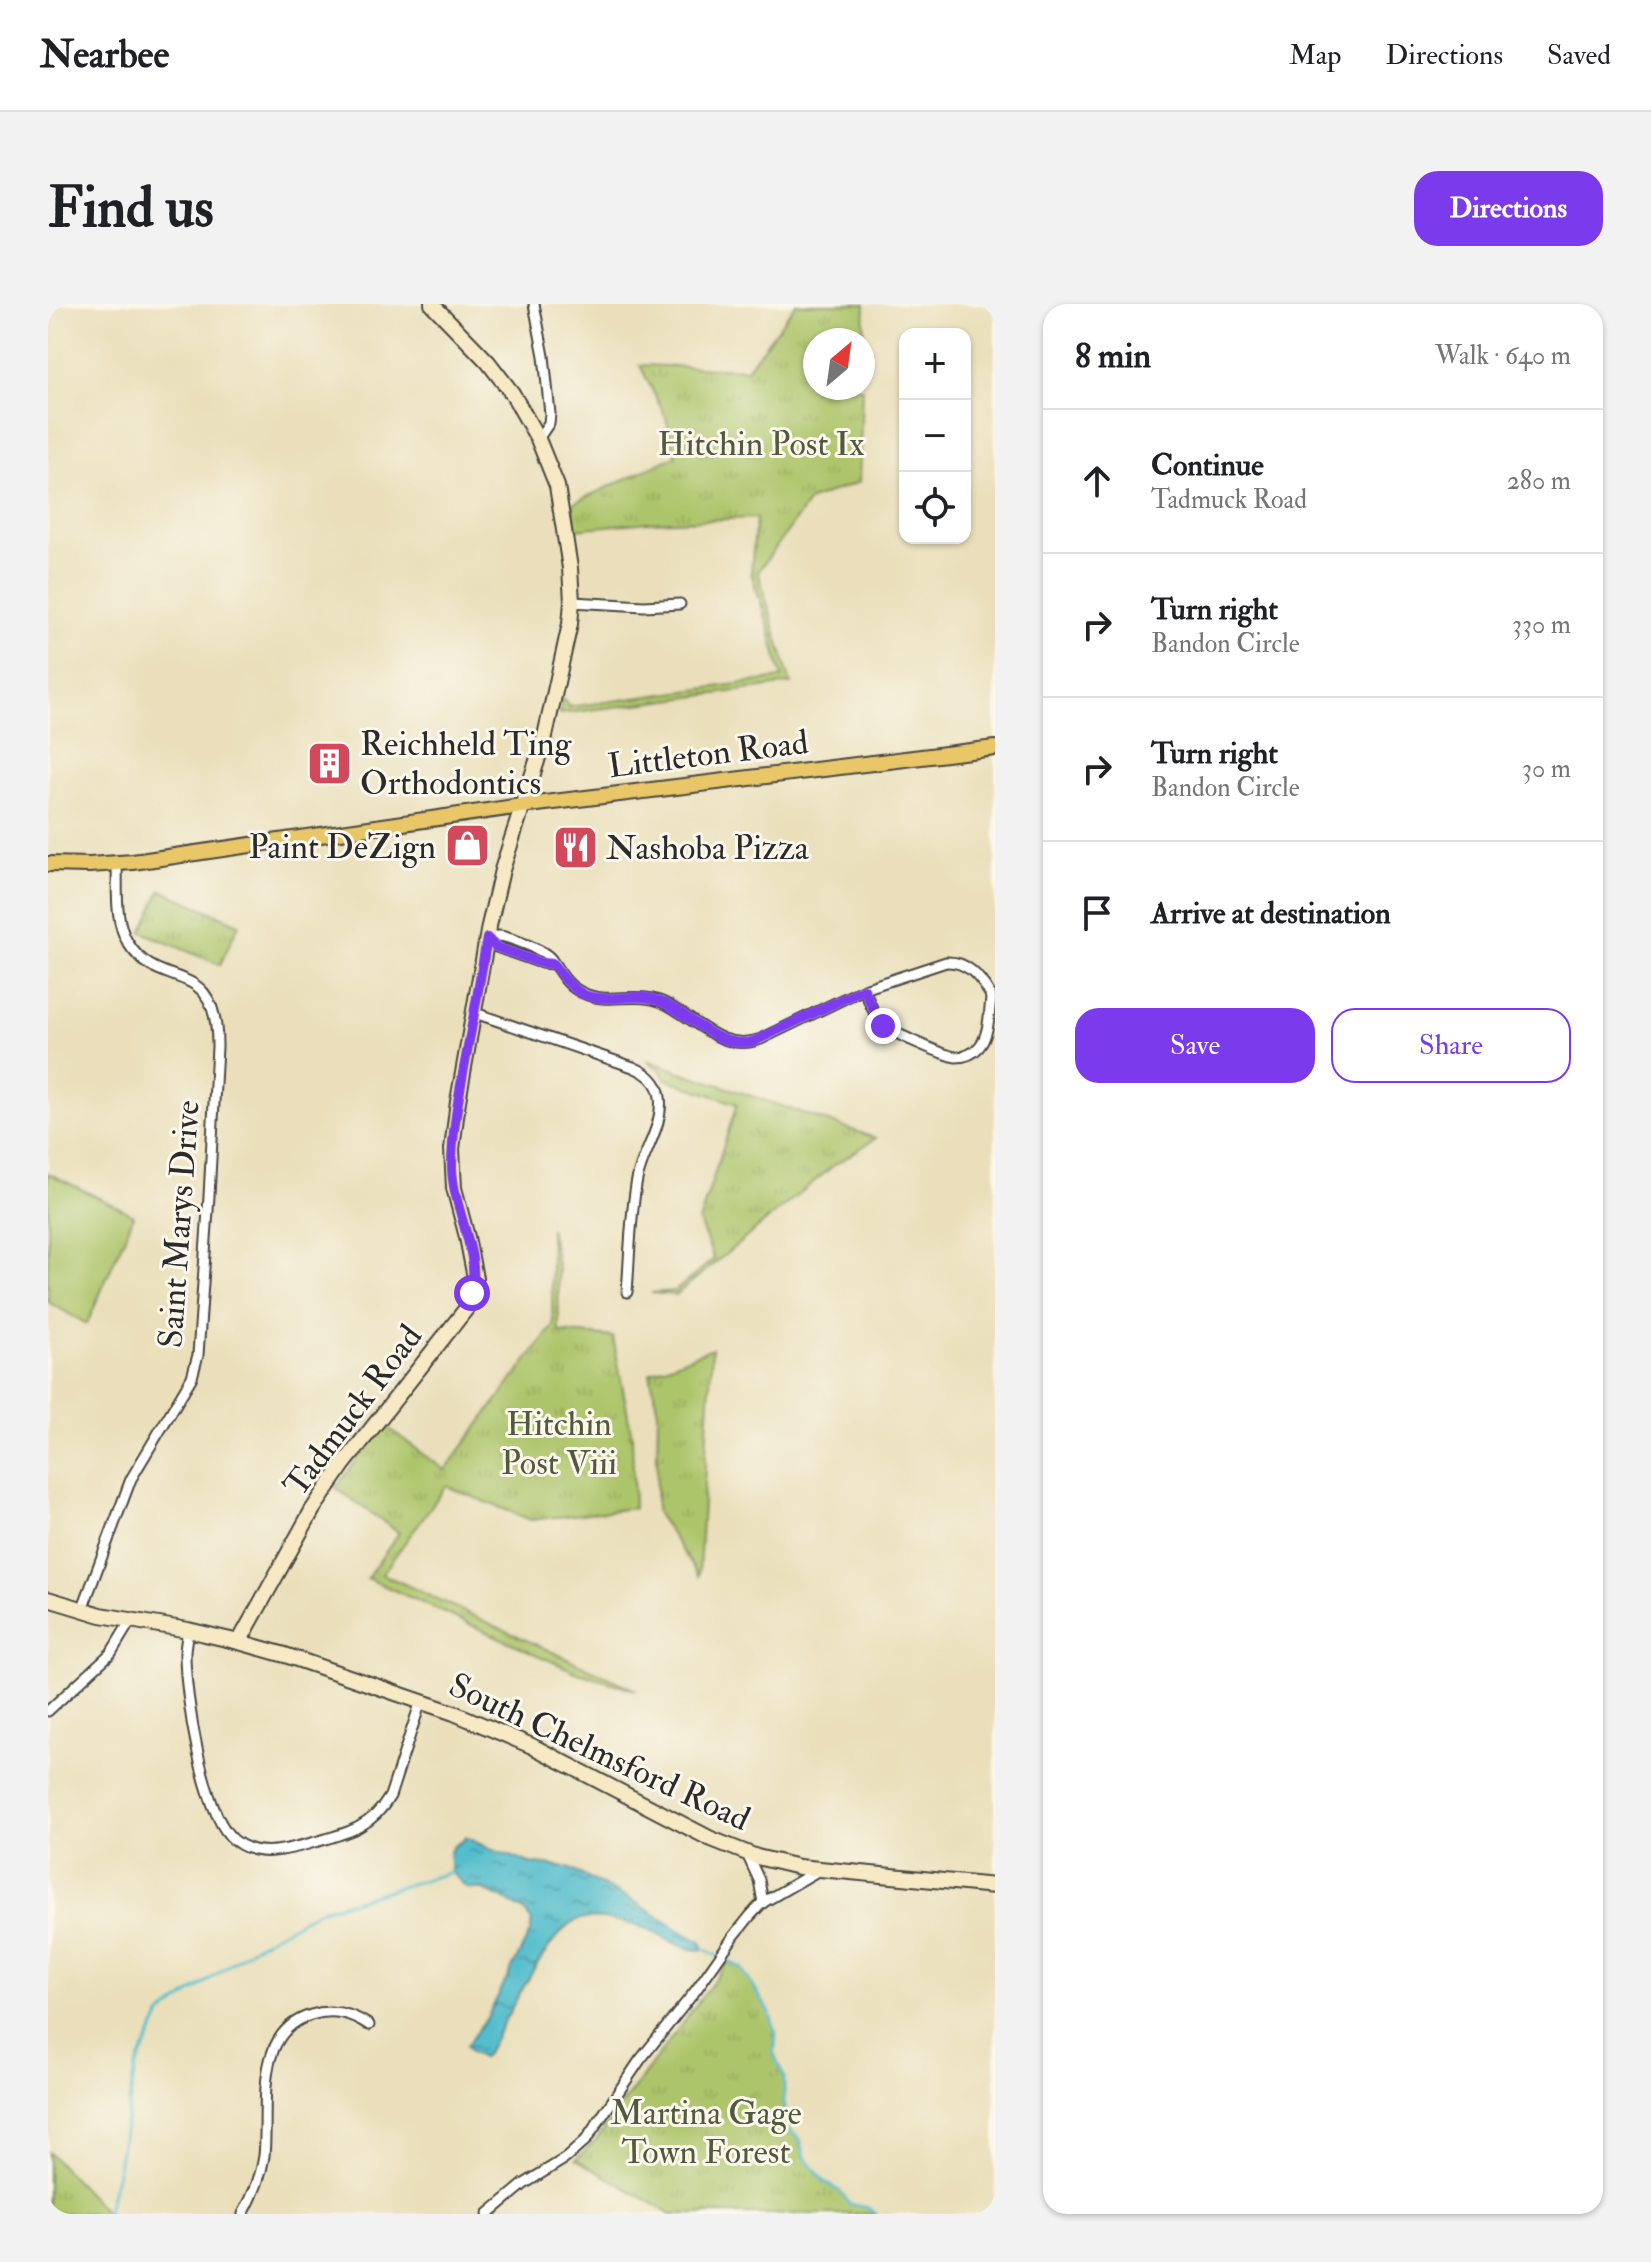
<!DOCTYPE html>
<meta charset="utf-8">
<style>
:root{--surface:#fff;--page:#f2f2f2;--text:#202124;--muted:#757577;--line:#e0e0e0;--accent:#7c3aed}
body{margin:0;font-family:"IM FELL Double Pica",serif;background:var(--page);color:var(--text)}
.controls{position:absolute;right:24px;top:24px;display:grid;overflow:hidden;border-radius:16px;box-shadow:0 2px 6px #0004}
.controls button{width:72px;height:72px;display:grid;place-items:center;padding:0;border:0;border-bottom:2px solid var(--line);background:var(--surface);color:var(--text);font:40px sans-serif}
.compass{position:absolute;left:755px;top:24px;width:72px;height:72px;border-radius:50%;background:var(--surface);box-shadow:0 2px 6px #0004;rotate:29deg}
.stop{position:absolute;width:24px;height:24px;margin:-18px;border:6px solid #7c3aed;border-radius:50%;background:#fff}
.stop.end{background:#7c3aed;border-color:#fff;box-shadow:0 2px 8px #0008}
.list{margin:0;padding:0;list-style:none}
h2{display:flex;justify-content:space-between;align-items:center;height:104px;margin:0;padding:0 32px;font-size:34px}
h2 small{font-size:26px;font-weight:400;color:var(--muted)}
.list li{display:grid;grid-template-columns:52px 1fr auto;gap:24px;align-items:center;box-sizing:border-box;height:144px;padding:0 32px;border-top:2px solid var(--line)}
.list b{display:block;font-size:30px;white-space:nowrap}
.list p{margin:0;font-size:26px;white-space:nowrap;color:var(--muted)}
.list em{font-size:26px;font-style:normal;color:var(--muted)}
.actions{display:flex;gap:16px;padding:24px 32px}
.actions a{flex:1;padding:18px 0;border:2px solid var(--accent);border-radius:24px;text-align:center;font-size:28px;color:var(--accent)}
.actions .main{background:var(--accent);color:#fff}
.icon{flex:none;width:44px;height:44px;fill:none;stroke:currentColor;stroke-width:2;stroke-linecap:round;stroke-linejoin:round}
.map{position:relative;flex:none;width:947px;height:1910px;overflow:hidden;border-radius:24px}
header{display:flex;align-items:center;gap:48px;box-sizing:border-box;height:112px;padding:0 40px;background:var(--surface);border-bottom:2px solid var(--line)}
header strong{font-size:38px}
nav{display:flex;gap:44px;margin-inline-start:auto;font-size:28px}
.intro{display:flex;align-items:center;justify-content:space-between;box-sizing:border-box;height:192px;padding:0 48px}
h1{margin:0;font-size:56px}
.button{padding:20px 36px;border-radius:24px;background:var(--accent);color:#fff;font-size:28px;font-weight:700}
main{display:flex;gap:48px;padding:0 48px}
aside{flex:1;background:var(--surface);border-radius:24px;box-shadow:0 2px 6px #0004}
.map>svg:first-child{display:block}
</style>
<header>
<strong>Nearbee</strong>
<nav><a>Map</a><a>Directions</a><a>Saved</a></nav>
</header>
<div class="intro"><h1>Find us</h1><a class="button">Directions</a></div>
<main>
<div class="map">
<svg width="947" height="1910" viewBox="0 0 947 1910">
<defs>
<pattern id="grass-tufts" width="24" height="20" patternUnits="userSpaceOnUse" patternTransform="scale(2)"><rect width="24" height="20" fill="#adc56a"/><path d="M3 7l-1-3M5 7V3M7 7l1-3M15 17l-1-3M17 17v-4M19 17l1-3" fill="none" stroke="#95a95c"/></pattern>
<pattern id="water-ripples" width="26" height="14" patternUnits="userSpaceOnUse" patternTransform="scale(2)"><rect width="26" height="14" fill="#52bdcc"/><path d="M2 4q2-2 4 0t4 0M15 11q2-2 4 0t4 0" fill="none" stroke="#449aa6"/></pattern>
</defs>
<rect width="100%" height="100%" fill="#fbf7ec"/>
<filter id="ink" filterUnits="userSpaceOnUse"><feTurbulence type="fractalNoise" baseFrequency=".0125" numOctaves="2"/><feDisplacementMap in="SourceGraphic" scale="16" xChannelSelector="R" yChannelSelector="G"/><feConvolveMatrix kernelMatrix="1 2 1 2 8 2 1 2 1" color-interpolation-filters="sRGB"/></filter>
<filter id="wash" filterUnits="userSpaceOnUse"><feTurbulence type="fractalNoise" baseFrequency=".006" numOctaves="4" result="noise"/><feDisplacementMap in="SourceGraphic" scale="32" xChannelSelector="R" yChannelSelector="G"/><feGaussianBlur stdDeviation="1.8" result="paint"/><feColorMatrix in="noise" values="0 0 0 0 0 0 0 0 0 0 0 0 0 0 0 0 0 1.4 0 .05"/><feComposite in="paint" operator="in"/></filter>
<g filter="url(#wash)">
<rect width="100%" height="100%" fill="#eadfba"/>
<g fill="url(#grass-tufts)" stroke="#6c784a" stroke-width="2">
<path d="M 748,0 L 817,0 L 815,64 L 815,36 L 767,36 L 767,84 L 814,84 L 811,178 L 762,196 L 710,268 L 743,380 L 511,410 L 514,394 L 521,403 L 734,374 L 722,327 L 703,269 L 708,214 L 600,218 L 527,225 L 525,199 L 628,152 L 618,114 L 592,61 L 699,65 Z"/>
<path d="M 113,586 L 191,620 L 172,661 L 94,628 Z"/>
<path d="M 598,756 L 828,834 L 785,862 L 628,991 L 603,989 L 627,987 L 666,955 L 651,918 L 689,800 L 618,775 L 611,765 Z"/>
<path d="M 502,924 L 510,967 L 511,1028 L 565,1033 L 584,1132 L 586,1204 L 483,1216 L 398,1182 L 334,1270 L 588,1386 L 530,1369 L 319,1274 L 351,1229 L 288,1184 L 335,1120 L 397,1166 L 505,1022 Z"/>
<path d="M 664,1044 L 652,1250 L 651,1272 L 608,1208 L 610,1108 L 602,1069 Z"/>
<path d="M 680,1658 L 693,1664 L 721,1707 L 728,1730 L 726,1750 L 736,1773 L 736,1798 L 741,1825 L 752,1835 L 757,1853 L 777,1879 L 794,1889 L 801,1900 L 820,1904 L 828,1910 L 623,1910 L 528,1855 L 546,1838 Z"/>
<path d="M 0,1848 L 59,1910 L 0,1910 Z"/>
</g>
<path fill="#adc56a" stroke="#6c784a" stroke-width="2" d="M 0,869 L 86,911 L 39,1020 L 0,998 Z"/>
<path fill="url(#water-ripples)" stroke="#3e747c" stroke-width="2" d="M 417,1533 L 442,1545 L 482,1559 L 520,1564 L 586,1597 L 636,1629 L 652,1637 L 656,1645 C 637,1649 616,1632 599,1625 C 586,1619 539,1610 527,1617 C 500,1630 455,1721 438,1750 L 434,1754 L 422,1748 L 418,1742 L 440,1712 L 482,1629 L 484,1617 L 476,1607 L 457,1595 L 433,1585 L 419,1584 L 403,1568 C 402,1552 397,1544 415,1537 Z"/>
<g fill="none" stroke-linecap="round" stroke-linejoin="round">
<g stroke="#52bdcc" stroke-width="3">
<path d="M 656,1645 L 693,1664 L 721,1707 L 728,1730 L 726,1750 L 736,1773 L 736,1798 L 741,1825 L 752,1835 L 757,1853 L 778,1879 L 794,1889 L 801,1900 L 820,1904 L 828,1910"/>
<path d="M 58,1910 L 69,1869 L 87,1765 L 113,1711 L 204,1644 L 270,1607 L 403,1568"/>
</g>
</g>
</g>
<g filter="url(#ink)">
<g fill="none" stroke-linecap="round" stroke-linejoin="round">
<defs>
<g id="street">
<path d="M 486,0 L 496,52 L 502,110 L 501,119 L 490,135"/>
<path d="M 524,298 L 596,302 L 632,300"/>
<path d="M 439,634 C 443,634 447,632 451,632 C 461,633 496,646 502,654 C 512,667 518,682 535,689 C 559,701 588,687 614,698 C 647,713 673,750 713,735 L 816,685 L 898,658 C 919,657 931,672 942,690 L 943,695 C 941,710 941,732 931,743 C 925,750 917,753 908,753 C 898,752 839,727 833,719 C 825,710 821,696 816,685"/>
<path d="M 439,634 L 448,643 L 493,659 L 505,660"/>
<path d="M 427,709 L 585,763 C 599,769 610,777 612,793 C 616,822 594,849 589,876 C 582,912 582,951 579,988"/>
<path d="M 34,1306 L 83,1175 L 144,1073 L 150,1051 L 161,892 L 169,743 C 170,650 112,691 80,639 C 66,616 70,585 69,560"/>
<path d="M 140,1326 C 139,1334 137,1342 137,1350 C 137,1390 155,1511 186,1536 C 210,1556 241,1545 267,1538 C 300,1529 324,1523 342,1492 L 373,1397"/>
<path d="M 0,1407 L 63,1349 L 83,1316"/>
<path d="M 699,1550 L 711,1576 L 715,1599"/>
<path d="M 195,1910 C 205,1892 213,1873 216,1852 C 221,1805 204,1729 263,1711 C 285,1704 303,1709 321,1721"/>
<path d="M 440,1910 L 476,1880 L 518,1854 L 538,1836 L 592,1756 L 648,1686 L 686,1632 L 702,1612 L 714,1599 L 771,1566"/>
</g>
<g id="secondary">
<path d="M 0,1295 L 53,1311 L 140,1326 L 191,1338 L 237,1351 L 406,1409 L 484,1442 L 661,1534 L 709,1553 L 751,1563 L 947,1582"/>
<path d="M 191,1338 L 265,1205 L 295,1161 L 418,1005 L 424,989 L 427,974 L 419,933 L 406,884 L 404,845 L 410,797 L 441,622 L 454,566 L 497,432 L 522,320 L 524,298 L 522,264 L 509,182 L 490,135 L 464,89 L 440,58 L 384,0"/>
</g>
<path id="primary" d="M 0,560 L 41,561 L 85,558 L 473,502 L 947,444"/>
</defs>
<use href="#street" stroke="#484640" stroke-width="13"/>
<use href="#secondary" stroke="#484640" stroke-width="18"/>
<use href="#primary" stroke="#484640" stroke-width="18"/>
<use href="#street" stroke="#fff" stroke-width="9"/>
<use href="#secondary" stroke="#f6e9c3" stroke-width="14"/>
<use href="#primary" stroke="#e9c769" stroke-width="14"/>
</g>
</g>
<g fill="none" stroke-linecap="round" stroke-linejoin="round" filter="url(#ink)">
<path stroke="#7c3aed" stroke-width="10" d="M 424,989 C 432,946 405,906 404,863 C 404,822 413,782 420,742 C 427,706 433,670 439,634 L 448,643 L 493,659 L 505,660 C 514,672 522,683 535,690 C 557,700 585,688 608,696 C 642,707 668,748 707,737 L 816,685 L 829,714 L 835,722"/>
</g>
<defs>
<symbol id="building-square" viewBox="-11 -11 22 22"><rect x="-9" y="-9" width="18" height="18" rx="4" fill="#d1495b" stroke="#fbf7ec"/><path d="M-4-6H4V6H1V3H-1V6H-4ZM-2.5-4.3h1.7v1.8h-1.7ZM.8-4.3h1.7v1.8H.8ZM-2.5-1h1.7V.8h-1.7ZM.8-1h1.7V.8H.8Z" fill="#fff"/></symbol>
<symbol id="shop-square" viewBox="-11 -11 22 22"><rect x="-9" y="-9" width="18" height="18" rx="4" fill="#d1495b" stroke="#fbf7ec"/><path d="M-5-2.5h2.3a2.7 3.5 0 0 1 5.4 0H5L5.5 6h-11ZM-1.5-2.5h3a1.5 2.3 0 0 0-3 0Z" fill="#fff"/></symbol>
<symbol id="restaurant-square" viewBox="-11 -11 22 22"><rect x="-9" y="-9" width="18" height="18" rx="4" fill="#d1495b" stroke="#fbf7ec"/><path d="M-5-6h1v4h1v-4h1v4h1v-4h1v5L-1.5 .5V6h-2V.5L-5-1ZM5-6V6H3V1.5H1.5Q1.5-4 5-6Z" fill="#fff"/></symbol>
</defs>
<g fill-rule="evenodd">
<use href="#building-square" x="256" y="434" width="51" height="51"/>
<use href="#shop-square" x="394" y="516" width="51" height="51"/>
<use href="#restaurant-square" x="502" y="518" width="51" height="51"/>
</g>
<g text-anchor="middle" stroke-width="6" stroke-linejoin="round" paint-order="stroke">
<g font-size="34" fill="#52593e" stroke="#fbf7ec">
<text x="713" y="151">Hitchin Post Ix</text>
<text x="511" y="1131">Hitchin<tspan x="511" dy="39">Post Viii</tspan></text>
<text x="658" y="1820">Martina Gage<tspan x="658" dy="39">Town Forest</tspan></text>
</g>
<g font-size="34" fill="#2b2b2b" stroke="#fbf7ec" text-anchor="start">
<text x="312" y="451">Reichheld Ting<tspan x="312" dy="39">Orthodontics</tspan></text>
<text x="388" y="554" text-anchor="end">Paint DeZign</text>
<text x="558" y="555">Nashoba Pizza</text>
</g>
<g font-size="34" fill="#2b2b2b" stroke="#fbf7ec">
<text transform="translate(660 449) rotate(-7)" y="12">Littleton Road</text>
<text transform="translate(130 920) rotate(-86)" y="12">Saint Marys Drive</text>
<text transform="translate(304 1106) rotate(-53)" y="12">Tadmuck Road</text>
<text transform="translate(552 1447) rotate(25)" y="12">South Chelmsford Road</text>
</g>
</g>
</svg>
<div class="controls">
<button>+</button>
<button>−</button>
<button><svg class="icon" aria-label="locate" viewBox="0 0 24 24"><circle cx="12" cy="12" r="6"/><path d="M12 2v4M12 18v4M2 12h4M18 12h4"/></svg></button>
</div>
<svg class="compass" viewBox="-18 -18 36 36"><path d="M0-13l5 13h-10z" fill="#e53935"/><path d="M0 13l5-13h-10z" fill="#757577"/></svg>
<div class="stop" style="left:424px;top:989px"></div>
<div class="stop end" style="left:835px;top:722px"></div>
</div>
<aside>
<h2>8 min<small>Walk · 640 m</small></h2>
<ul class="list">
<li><svg class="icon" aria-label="ahead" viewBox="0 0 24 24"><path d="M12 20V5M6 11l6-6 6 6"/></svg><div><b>Continue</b><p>Tadmuck Road</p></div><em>280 m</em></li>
<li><svg class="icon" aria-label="right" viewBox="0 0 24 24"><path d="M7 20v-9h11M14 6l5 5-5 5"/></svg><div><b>Turn right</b><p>Bandon Circle</p></div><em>330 m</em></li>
<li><svg class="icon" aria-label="right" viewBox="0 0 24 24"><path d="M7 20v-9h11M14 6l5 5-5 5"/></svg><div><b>Turn right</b><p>Bandon Circle</p></div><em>30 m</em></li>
<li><svg class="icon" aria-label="arrive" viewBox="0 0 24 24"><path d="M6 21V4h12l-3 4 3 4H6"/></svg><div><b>Arrive at destination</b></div></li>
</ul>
<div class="actions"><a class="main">Save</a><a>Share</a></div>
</aside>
</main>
